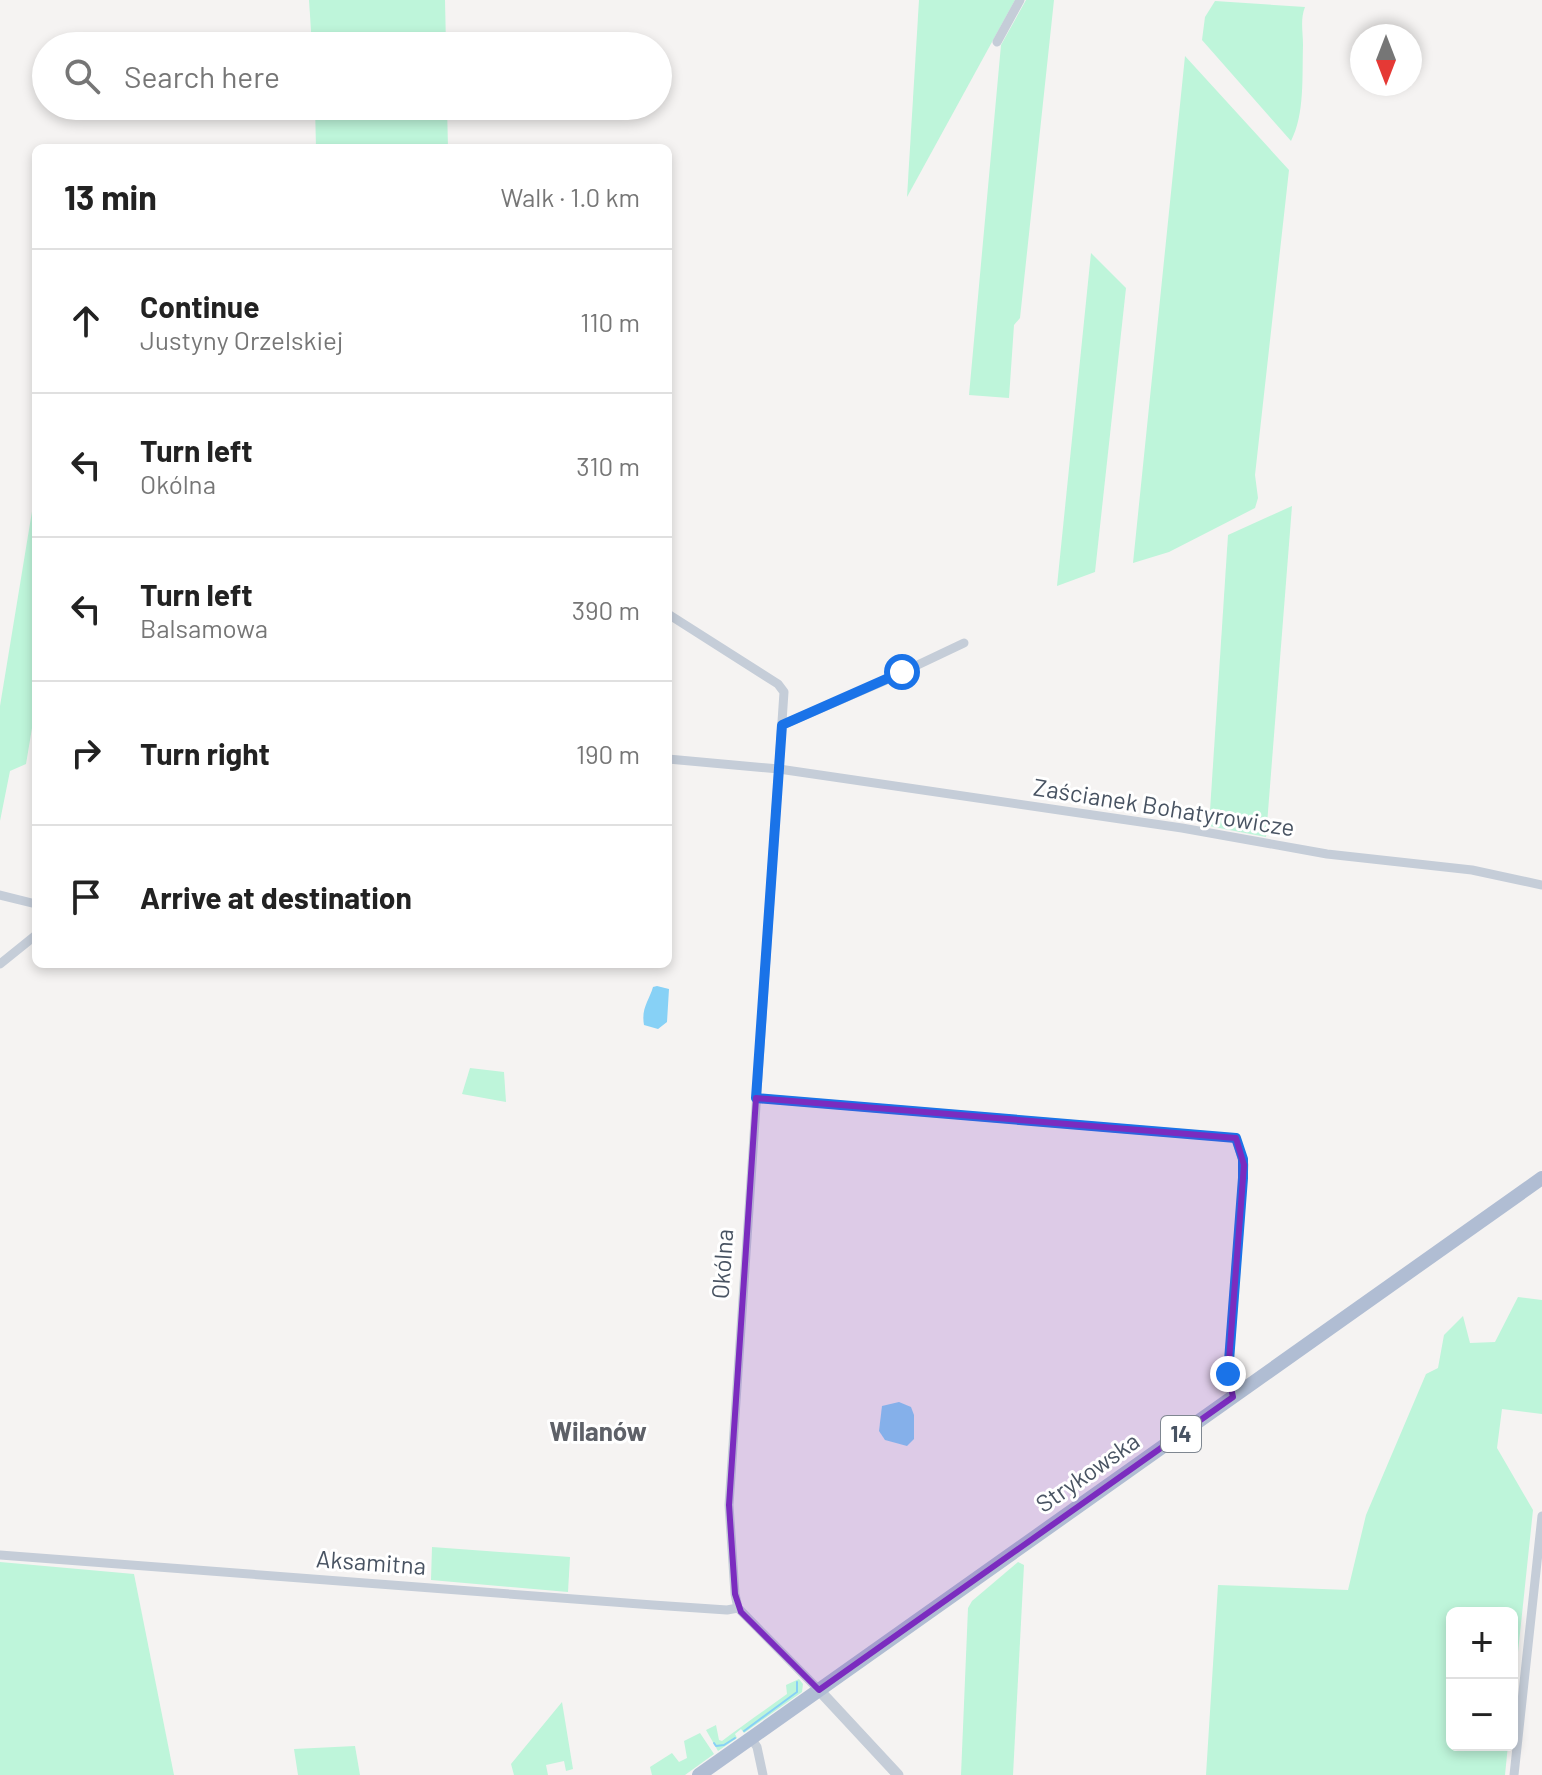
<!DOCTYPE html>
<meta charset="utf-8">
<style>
:root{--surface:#fff;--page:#f6f6f6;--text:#222;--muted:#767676;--line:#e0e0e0}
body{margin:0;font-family:Barlow,sans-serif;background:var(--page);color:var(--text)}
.controls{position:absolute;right:24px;bottom:24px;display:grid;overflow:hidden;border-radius:12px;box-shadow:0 4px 12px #0003}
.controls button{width:72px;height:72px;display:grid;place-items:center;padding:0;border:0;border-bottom:2px solid var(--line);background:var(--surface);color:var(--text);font:40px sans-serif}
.compass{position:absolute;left:1350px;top:24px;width:72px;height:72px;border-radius:50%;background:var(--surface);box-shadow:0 4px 12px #0003;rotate:180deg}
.stop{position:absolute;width:24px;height:24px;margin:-18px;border:6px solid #1a73e8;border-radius:50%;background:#fff}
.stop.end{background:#1a73e8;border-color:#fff;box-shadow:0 2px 8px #0008}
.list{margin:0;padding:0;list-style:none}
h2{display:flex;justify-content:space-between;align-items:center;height:104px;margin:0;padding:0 32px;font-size:34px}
h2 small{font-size:26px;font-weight:400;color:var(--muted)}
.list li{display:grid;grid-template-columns:52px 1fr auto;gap:24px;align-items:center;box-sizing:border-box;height:144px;padding:0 32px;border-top:2px solid var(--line)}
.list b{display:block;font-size:30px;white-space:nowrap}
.list p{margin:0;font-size:26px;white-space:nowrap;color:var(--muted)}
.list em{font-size:26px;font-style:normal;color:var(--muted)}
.icon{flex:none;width:44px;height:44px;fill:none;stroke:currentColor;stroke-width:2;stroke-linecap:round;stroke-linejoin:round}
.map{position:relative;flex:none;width:1542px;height:1775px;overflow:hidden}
.search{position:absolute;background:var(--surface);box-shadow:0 4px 12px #0003;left:32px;top:32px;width:640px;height:88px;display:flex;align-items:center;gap:20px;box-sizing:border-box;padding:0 28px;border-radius:44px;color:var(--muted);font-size:30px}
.panel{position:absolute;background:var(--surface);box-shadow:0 4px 12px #0003;left:32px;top:144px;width:640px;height:824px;border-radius:12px}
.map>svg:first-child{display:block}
</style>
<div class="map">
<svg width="1542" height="1775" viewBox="0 0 1542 1775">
<rect width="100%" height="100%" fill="#f5f3f2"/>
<g fill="#bef5da">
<path d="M 309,0 L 445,0 L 446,46 L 312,46 Z"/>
<path d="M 919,0 L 1015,0 L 907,197 Z"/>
<path d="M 1026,0 L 1054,0 L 1020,318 L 1014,325 L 1009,398 L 969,395 L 1001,45 Z"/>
<path d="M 1215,1 L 1305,7 C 1300,20 1303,31 1303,45 C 1302,76 1305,114 1291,141 L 1202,40 L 1205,17 Z"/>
<path d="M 1185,56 L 1289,170 L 1255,475 L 1258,498 L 1255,508 L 1169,552 L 1133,563 Z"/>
<path d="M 315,106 L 447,106 L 448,148 L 316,148 Z"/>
<path d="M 1091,253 L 1126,288 L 1095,572 L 1057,586 Z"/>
<path d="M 36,487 L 36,704 L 26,764 L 10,771 L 0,821 L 0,706 Z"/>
<path d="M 1292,506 L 1266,837 L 1209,826 L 1228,535 Z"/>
<path d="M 470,1068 L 504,1072 L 506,1102 L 462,1094 Z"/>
<path d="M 1518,1297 L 1542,1300 L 1542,1414 L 1502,1409 L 1497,1448 L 1533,1510 L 1512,1709 L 1512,1613 L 1452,1613 L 1452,1745 L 1508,1745 L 1505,1775 L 1206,1775 L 1218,1585 L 1348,1590 L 1366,1515 L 1426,1374 L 1438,1368 L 1444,1335 L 1463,1316 L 1470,1343 L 1495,1342 Z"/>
<path d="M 432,1547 L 570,1557 L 568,1592 L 431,1580 Z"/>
<path d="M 0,1562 L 134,1574 L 174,1775 L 0,1775 Z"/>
<path d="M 1018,1562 L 1024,1565 L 1013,1775 L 961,1775 L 968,1608 L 972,1601 Z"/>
<path d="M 799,1679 L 803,1684 L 802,1692 L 744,1733 L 741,1729 L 735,1734 L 737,1738 L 718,1751 L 706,1730 L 716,1725 L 719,1740 L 722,1741 C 743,1725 765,1710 787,1694 L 786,1685 Z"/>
<path d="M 562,1702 L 573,1769 L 566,1771 L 564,1761 L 546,1765 L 548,1775 L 514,1775 L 511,1764 Z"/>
<path d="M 700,1733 L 714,1754 L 685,1775 L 652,1775 L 650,1767 L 672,1753 L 679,1762 L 687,1758 L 684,1741 Z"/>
<path d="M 355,1746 L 360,1775 L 298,1775 L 294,1749 Z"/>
</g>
<g fill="#87d1f6">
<path d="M 657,986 L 669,989 L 667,1022 L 658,1029 L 644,1025 C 641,1008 649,1001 653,987 Z"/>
<path d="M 899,1402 L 911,1407 L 914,1415 L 914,1439 L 907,1446 L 885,1440 L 879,1431 L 882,1406 Z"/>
</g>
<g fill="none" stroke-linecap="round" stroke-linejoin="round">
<g stroke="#87d1f6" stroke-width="2">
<path d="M 744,1731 L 797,1692 L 797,1682"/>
<path d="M 714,1743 L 716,1746 L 724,1745 L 735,1738"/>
</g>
<g stroke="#c5cdd8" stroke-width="9">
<path d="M 997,42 L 1020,0"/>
<path d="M 668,614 L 778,684 L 784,692 L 729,1505 L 735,1594 L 738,1608 L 819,1690"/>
<path d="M 782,725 L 886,680 L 964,643"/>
<path d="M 668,759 L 779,769 L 1182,828 L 1327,854 L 1472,870 L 1542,885"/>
<path d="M 0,895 L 36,904"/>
<path d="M 0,964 L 36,935"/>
<path d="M 756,1098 L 1236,1138 L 1244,1165 L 1228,1374 L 1233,1397"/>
<path d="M 0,1555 L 653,1605 L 727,1610 L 738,1608"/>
<path d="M 751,1738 L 757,1747 L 763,1775"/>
<path d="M 1514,1775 L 1542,1516"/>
</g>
<path stroke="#c5cdd8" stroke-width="11" d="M 819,1690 L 898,1775"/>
<path stroke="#b0bdd3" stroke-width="14" d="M 699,1775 L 1542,1178"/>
</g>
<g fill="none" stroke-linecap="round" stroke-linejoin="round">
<path stroke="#1a73e8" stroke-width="10" d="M 902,672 L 782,725 L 756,1098 L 1236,1138 L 1243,1159 L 1243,1178 L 1228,1374"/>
</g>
<path fill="#7b2cbf" fill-opacity="0.2" stroke="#7b2cbf" stroke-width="6" stroke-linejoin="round" d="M 756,1098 L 1236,1138 L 1244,1165 L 1228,1374 L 1233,1397 L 819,1690 L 741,1612 L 735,1594 L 729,1505 Z"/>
<g text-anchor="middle" stroke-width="6" stroke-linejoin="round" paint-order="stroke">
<rect fill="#fff" stroke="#7f8791" stroke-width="2" x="1161" y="1416" width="40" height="36" rx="6"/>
<g font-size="22" font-weight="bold" fill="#485362">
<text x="1181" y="1442">14</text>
</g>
<g font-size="24" fill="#485362" stroke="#fff">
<text transform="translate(1164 808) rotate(9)" y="8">Zaścianek Bohatyrowicze</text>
<text transform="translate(723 1264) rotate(-86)" y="8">Okólna</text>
<text transform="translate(1088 1473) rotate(-35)" y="8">Strykowska</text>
<text transform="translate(371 1563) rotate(4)" y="8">Aksamitna</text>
</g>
<g font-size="26" font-weight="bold" fill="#5e6168" stroke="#fff">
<text x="598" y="1441">Wilanów</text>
</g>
</g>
</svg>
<div class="controls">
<button>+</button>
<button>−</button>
</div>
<svg class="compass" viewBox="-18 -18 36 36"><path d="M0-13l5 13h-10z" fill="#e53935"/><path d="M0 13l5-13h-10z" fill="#767676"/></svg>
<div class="stop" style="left:902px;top:672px"></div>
<div class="stop end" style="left:1228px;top:1374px"></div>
<div class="search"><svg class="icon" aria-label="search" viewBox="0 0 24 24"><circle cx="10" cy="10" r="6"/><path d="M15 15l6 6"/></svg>Search here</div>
<section class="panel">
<h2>13 min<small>Walk · 1.0 km</small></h2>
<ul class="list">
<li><svg class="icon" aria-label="ahead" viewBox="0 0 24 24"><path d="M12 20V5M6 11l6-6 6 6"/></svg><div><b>Continue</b><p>Justyny Orzelskiej</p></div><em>110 m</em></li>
<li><svg class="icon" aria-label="left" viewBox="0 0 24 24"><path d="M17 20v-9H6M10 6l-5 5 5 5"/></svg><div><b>Turn left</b><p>Okólna</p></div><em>310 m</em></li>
<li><svg class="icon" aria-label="left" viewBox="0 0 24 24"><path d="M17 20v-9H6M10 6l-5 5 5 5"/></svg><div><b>Turn left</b><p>Balsamowa</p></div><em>390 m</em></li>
<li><svg class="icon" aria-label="right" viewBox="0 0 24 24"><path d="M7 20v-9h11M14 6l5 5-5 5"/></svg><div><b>Turn right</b></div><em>190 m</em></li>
<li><svg class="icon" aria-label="arrive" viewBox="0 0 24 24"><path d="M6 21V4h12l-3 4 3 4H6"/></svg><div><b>Arrive at destination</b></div></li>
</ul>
</section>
</div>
